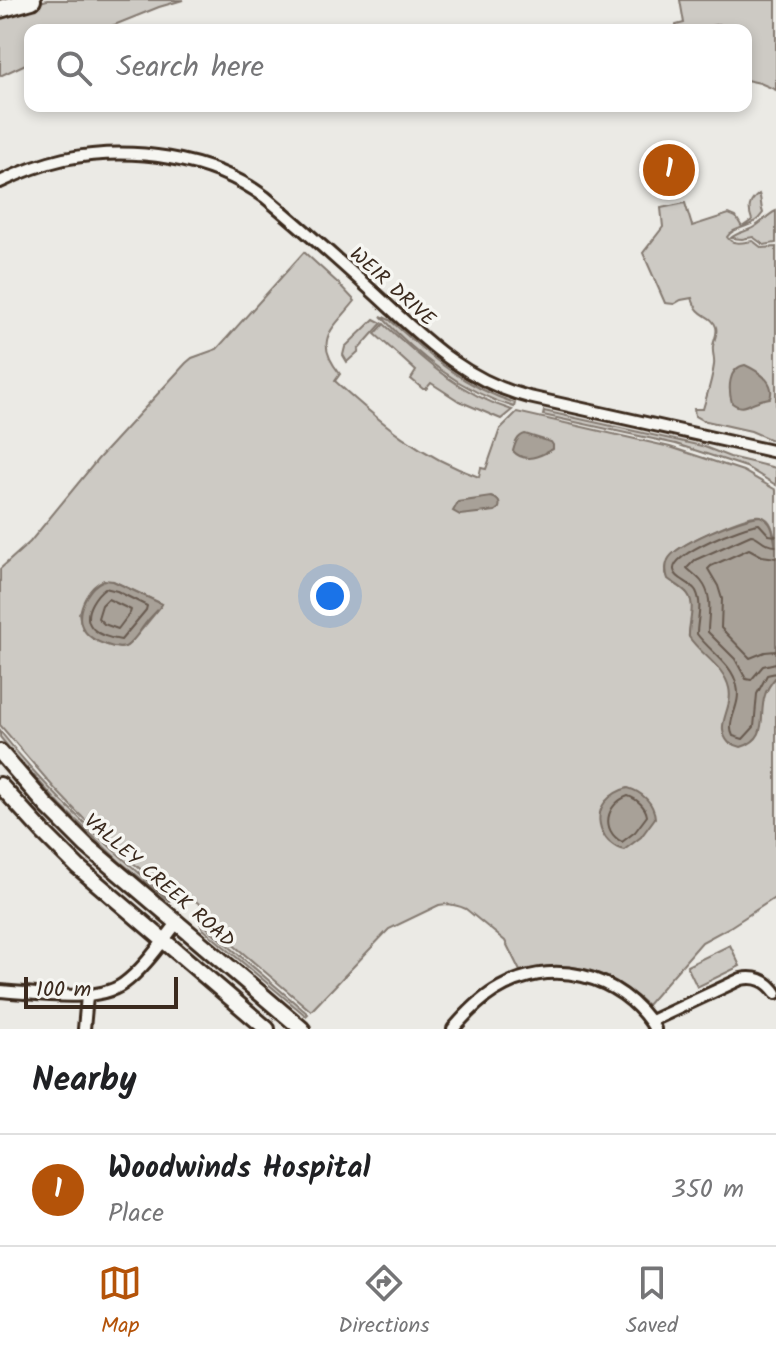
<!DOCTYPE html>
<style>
:root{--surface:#fff;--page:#f2f2f2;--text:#202124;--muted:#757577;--line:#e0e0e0;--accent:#b45309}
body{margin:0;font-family:Kalam,sans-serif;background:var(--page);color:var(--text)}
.scale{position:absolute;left:24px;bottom:20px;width:154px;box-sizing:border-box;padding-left:8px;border:4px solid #3b2a1e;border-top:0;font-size:22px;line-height:28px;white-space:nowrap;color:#3b2a1e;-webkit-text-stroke:6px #f6f6f2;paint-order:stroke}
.you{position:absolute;left:330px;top:596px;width:28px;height:28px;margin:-20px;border:6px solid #fff;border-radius:50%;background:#1a73e8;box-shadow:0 0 0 12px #1a73e833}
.badge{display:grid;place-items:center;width:52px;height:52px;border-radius:50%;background:var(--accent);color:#fff;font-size:26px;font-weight:700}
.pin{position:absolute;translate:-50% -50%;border:4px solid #fff;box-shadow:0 2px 8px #0006}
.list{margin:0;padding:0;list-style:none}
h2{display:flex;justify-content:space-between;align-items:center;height:104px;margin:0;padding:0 32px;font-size:34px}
h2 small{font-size:26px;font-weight:400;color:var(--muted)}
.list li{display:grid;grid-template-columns:52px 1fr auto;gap:24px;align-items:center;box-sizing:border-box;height:112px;padding:0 32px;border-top:2px solid var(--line)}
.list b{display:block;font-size:30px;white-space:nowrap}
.list p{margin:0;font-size:26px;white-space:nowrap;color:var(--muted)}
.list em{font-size:26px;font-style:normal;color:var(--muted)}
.icon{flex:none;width:44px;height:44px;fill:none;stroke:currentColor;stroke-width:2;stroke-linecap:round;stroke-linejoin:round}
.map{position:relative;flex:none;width:776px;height:1029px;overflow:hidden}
.search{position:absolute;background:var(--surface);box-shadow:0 4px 12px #0003;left:24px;right:24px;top:24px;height:88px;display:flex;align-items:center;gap:20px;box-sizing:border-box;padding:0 28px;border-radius:16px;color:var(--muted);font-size:30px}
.sheet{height:216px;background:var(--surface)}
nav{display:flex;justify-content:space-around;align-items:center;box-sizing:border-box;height:112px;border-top:2px solid var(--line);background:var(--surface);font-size:22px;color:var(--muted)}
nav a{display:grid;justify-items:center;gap:4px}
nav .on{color:var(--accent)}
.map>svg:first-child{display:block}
</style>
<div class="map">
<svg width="776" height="1029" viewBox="0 0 776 1029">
<rect width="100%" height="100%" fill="#ebeae5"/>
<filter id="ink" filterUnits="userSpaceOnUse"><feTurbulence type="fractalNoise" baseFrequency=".0125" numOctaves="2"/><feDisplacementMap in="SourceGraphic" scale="16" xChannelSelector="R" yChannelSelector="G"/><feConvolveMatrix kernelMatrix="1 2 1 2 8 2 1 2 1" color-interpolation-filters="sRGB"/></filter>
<g filter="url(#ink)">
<g fill="#cdcac4" stroke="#847a71" stroke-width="2" fill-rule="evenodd">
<path d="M 47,0 L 183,0 L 159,7 L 102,30 L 30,30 L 30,62 L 0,76 L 0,14 Z"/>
<path d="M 680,0 L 776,0 L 776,90 L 760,83 L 746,80 L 746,30 L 739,30 L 738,27 L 730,29 L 719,24 L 695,30 L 675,30 L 676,25 L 684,23 Z"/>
<path d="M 759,194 C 762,200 760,206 763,213 C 752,230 735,225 727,237 C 733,246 744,242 753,241 L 762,248 L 776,247 L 776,442 L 751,431 L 702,420 L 695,416 L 694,409 L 703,409 C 707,395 712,380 714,365 C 715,359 712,352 713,346 C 714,339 718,334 716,327 C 711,313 698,319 692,298 L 681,300 L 674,304 L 665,303 L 643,253 L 663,227 L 661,208 L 685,203 L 692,226 L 729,214 L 736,217 L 742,227 L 752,220 C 748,209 748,202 759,194 Z"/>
<path d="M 776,211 L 776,243 L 764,245 L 753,237 L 742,239 L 731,238 C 736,233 746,232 754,227 C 763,222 767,215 776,211 Z"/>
<path d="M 304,252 L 339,284 L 355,301 C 333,329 312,339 340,374 L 335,381 C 380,422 421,457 479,477 L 481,468 L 486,469 L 500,429 L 517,412 L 670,447 L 743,471 L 776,490 L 776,548 C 774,536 774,519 760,516 C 748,513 683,543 674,553 C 671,556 669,560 667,564 C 660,583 683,583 690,597 C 695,607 690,623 689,634 L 776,549 L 776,897 L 730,927 L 702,942 L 647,1005 C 608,969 572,959 520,971 L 505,941 L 466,909 C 457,905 449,903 439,905 L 389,929 L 311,1011 L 203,919 L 199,913 L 202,906 L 188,895 L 180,901 L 173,897 L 104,838 L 77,812 L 55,789 L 0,725 L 0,569 L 30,542 L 98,459 L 186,363 L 192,358 L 217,349 ZM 113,581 L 162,604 C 159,609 132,642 127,646 C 125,647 123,647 120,648 C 99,644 81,637 79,613 Z"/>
<path d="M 381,316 L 390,320 C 430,356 462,386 515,403 L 514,407 C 463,392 416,355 381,316 Z"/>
<path d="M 374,319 L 382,323 L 358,350 L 359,351 L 347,362 L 343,355 L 345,347 Z"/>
<path d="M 384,324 C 423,360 460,394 512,410 L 501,419 L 459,401 L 431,383 L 426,389 L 423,389 L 411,379 L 416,371 L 375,334 Z"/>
<path d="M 544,411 L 702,446 L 730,457 L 776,468 L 776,485 L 746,467 L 676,444 L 543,415 Z"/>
<path d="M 0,731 C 50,795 109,847 170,900 L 169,901 L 119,861 L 61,806 L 9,748 L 0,737 Z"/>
<path d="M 200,922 L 202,923 L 308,1014 L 306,1016 L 203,929 Z"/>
<path d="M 730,945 L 740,966 L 697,987 L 687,966 Z"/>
</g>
<g fill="#a8a198" stroke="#7c7167" stroke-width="2">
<path d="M 745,365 C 758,371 776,382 770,398 C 766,399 762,399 758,401 C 747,404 743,411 732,403 C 728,389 728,368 745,365 Z"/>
<path d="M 525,434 L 551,442 L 553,445 L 553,449 C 540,456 525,464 513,451 C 515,444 517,436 525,434 Z"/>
<path d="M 491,497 C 497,498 501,502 499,508 L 495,511 L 460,515 L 453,511 L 458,502 Z"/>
<path d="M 760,516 C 774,522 773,534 776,548 L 776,677 C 771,683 767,688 765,695 C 758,716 770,738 741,747 L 729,743 C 713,725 734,709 729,688 C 724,666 701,655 689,637 C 688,622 698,602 685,591 C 680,586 673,583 668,579 C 666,573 665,567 668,560 C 675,544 742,517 760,516 Z"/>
<path d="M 104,580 L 113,581 L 162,604 C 158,611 151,616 146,623 C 140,630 134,642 125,647 C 119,649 112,647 107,645 C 82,637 73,621 86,597 C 91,589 95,584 104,580 Z"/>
<path d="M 628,788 C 642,792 654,803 655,818 L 641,837 L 624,850 C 604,846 592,820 605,802 C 611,795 619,790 628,788 Z"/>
</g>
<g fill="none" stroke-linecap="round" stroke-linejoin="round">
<g stroke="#675a4f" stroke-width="2">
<path d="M 776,536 L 769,535 L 759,524 C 744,525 672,553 674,570 C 675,579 691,582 696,591 C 703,605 697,620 697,634 C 710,652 732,663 737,686 C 742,706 725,721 733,736 L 743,739 L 754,727 L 757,694 L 767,675 L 776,673"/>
<path d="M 776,546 C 763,546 759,535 751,535 L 695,560 L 687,568 C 691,572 697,576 701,581 C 714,597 708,614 708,632 L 735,659 L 746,679 L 751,680 L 763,666 L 776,663"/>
<path d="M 776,558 L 762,556 L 749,549 L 711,566 L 708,569 L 718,586 L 722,599 L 721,628 L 750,658 L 765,652 L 776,651"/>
<path d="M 105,588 L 117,591 L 147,606 L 146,610 L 121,640 C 100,637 79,627 92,603 C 96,596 99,592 105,588 Z"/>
<path d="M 108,599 L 131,610 L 130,613 L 118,629 L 104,624 L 98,618 L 102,605 Z"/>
<path d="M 628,796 C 637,799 646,807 647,816 L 635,832 L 622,842 C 600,830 606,804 628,796 Z"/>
</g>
<defs>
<g id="minor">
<path d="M 0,182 C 21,172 42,164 64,159 C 131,146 210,156 265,197 C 301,227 337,259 372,291 C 421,336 462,380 529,397 L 776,452"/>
<path d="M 0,991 C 34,993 95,1004 123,984 C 143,970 162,942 177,923"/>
<path d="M 651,1021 L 741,979 C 756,976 767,980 776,993"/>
<path d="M 84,1029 L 87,996"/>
<path d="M 453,1029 C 465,1015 478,1001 494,991 C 549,956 621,973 655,1029"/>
</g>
<g id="major">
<path d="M 0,752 L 46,805 L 87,846 L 302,1029"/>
<path d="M 0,785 L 43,832 L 78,867 L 267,1029"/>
</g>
<path id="highway" d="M 0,9 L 32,0"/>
</defs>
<use href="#minor" stroke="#3b2a1e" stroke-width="16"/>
<use href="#major" stroke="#3b2a1e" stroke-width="20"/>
<use href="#highway" stroke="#3b2a1e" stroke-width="22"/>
<use href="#minor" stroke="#f6f6f2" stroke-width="10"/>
<use href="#major" stroke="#f6f6f2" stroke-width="14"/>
<use href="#highway" stroke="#f6f6f2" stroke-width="16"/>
</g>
</g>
<g text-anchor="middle" stroke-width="7" stroke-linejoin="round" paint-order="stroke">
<g font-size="20" fill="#3b2a1e" stroke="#f6f6f2">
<text transform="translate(393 286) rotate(42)" y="7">WEIR DRIVE</text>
<text transform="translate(160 880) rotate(41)" y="7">VALLEY CREEK ROAD</text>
</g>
</g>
</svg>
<div class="scale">100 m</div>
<div class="you"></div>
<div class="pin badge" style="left:669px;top:170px">1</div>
<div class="search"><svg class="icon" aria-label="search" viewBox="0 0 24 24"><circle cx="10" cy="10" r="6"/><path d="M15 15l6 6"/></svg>Search here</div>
</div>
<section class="sheet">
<h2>Nearby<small></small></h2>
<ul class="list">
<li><span class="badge">1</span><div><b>Woodwinds Hospital</b><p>Place</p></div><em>350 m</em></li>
</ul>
</section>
<nav>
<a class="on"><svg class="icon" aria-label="map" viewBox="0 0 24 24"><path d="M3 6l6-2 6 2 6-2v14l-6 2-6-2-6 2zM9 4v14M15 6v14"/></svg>Map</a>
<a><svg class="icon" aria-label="directions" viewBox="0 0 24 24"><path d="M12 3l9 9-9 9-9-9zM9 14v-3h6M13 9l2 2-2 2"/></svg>Directions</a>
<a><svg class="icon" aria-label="saved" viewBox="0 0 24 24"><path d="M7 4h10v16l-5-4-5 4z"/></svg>Saved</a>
</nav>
